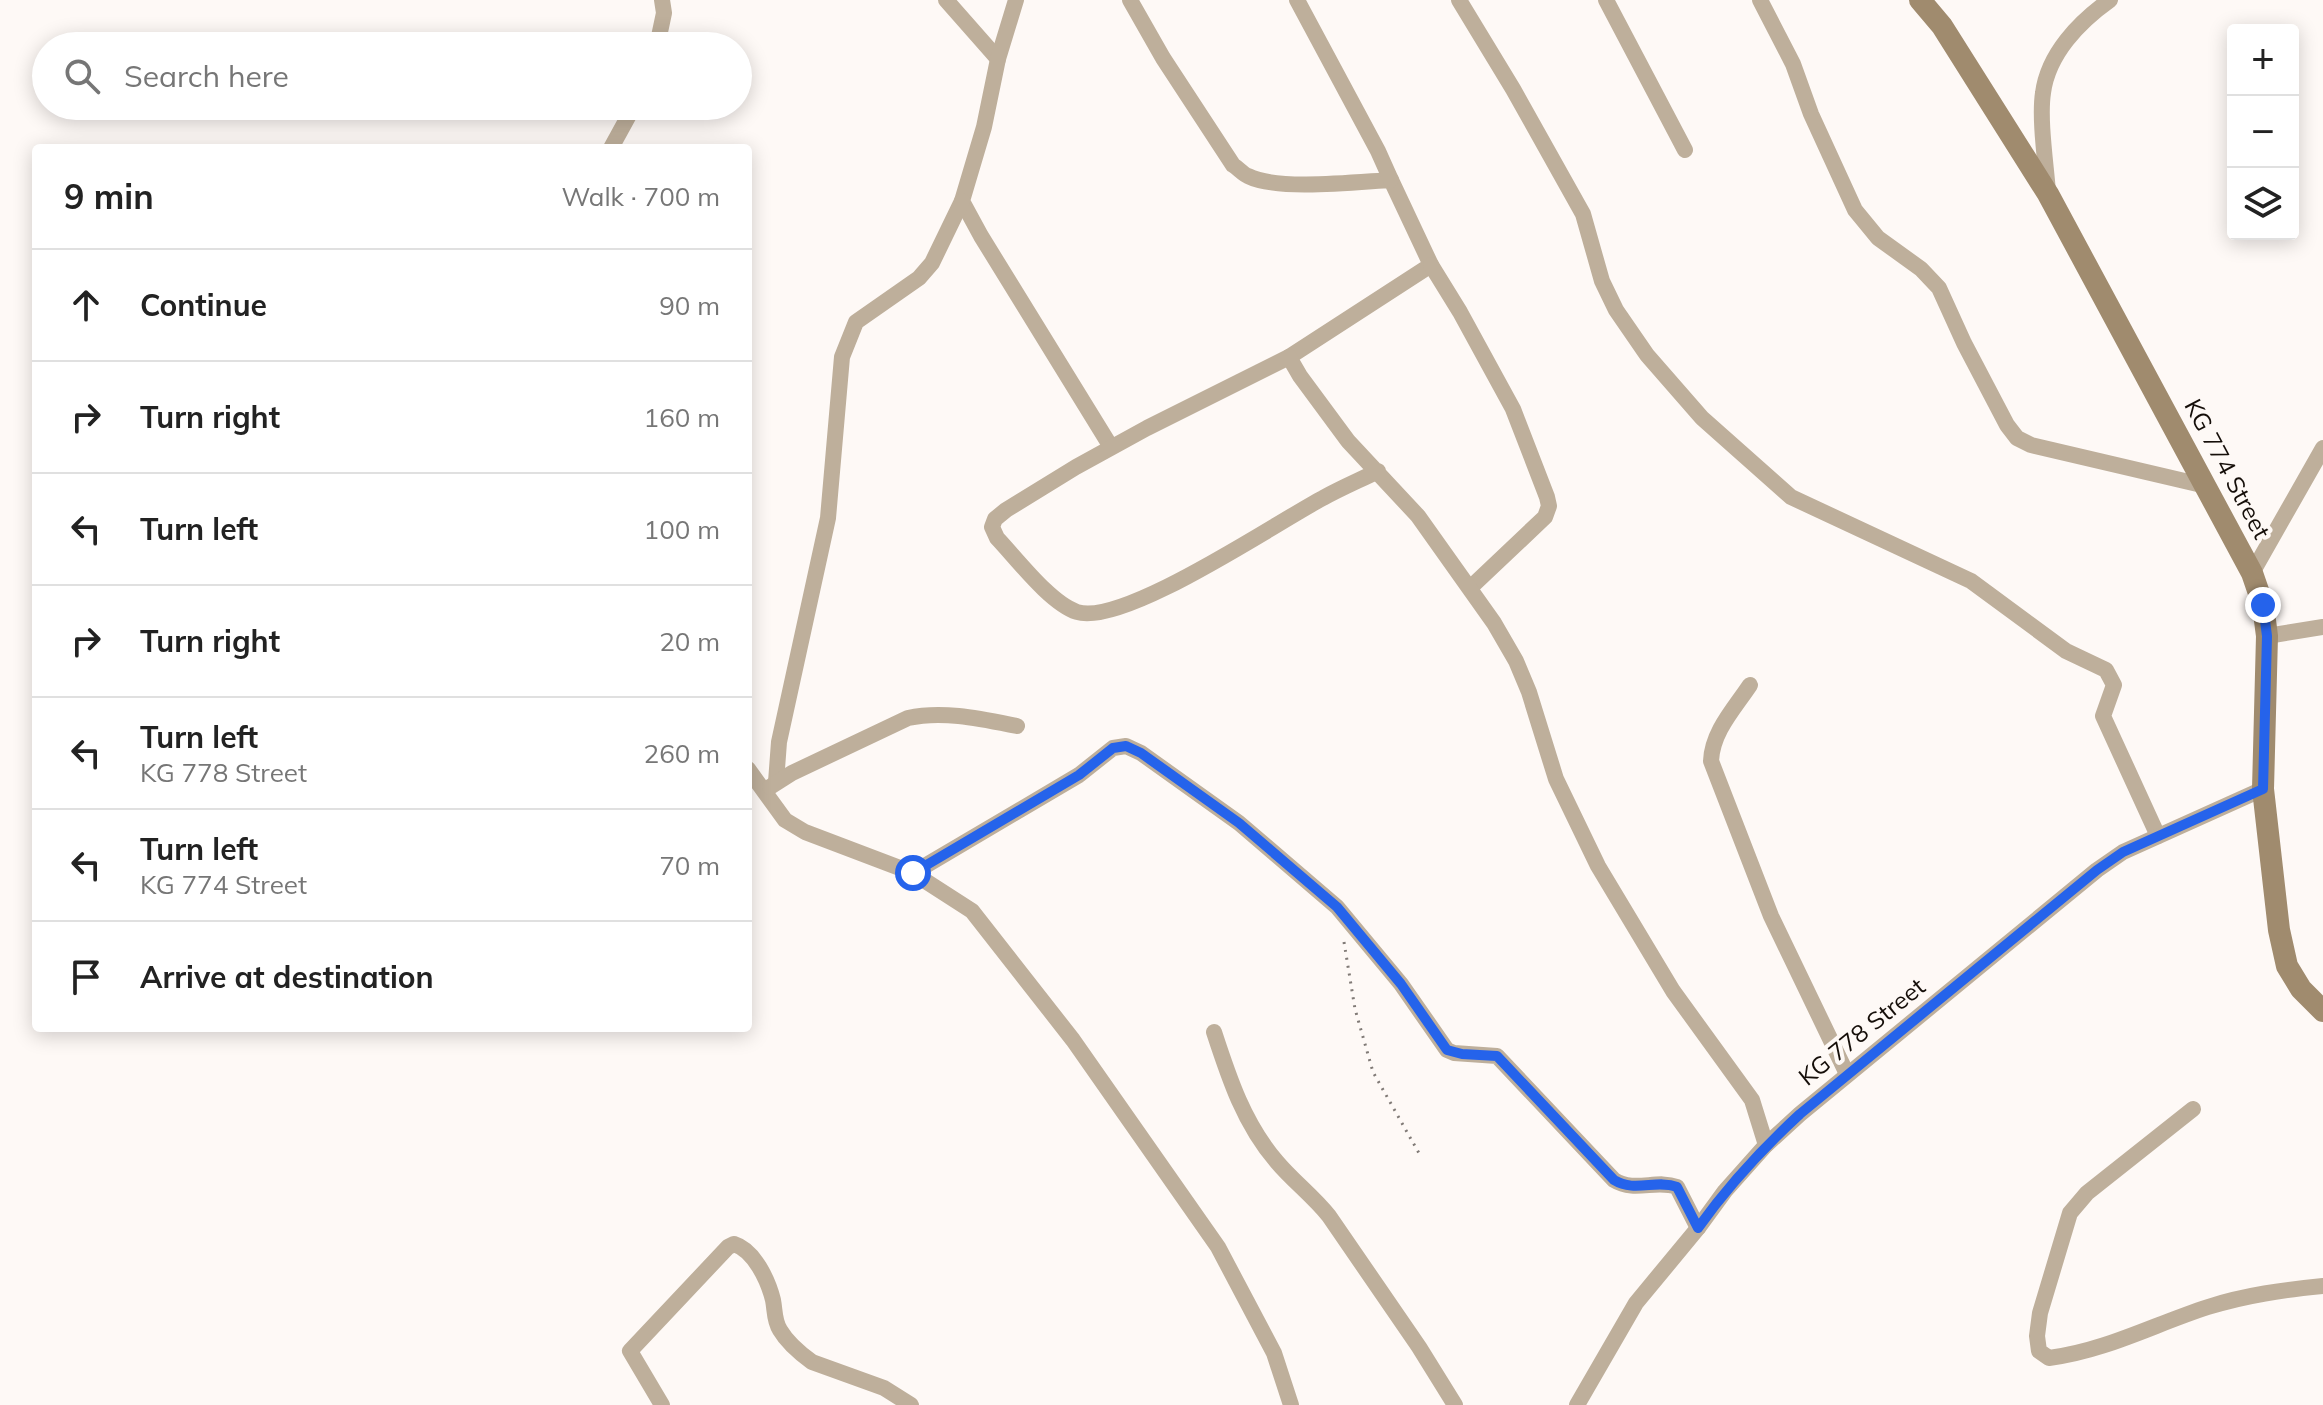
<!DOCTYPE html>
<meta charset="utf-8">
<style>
:root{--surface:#fff;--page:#f6f6f6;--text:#222;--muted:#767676;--line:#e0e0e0}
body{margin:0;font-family:Mulish,sans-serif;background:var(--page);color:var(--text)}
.controls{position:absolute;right:24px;top:24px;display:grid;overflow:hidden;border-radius:8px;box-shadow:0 4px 20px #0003}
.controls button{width:72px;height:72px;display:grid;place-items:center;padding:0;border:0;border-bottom:2px solid var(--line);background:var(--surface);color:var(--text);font:40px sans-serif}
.stop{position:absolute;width:24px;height:24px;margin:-18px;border:6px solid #2563eb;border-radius:50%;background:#fff}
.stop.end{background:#2563eb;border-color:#fff;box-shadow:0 2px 8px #0008}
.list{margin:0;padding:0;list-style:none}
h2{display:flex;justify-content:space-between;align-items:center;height:104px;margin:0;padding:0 32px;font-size:34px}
h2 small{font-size:26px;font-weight:400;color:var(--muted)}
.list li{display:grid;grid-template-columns:52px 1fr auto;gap:24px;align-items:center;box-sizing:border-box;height:112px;padding:0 32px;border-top:2px solid var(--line)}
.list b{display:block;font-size:30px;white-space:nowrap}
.list p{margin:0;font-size:26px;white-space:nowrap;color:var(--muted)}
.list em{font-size:26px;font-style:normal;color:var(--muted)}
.icon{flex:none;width:44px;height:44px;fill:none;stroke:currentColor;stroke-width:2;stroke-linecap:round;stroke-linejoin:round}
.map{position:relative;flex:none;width:2323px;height:1405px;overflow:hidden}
.search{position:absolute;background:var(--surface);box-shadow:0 4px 20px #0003;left:32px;top:32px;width:720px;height:88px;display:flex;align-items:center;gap:20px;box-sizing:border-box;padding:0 28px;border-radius:44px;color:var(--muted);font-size:30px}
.panel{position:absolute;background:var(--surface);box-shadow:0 4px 20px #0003;left:32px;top:144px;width:720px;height:888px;border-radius:8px}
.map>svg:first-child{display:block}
</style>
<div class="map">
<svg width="2323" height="1405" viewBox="0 0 2323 1405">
<rect width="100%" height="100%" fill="#fef9f6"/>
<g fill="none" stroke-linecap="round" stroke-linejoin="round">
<path stroke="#807a76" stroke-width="3" stroke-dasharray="2 6" stroke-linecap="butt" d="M 1344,942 L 1355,1009 L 1373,1072 L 1420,1155"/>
<g stroke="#beaf9b" stroke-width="16">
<path d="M 946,0 L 998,59"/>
<path d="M 1016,0 L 998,59 L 984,127 L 962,201 L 981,236 L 1111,447"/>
<path d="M 1130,0 L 1163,58 L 1233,165 C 1238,168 1243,174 1248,176 C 1278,191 1356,182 1391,180 L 1431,265 L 1289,357"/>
<path d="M 1297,0 L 1378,151 L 1391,180"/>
<path d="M 1459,0 L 1513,89 L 1583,214 L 1602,281 L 1616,310 L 1647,355 L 1702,418 L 1791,497 L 1971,581 L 2066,651 L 2106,670 L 2114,685 L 2103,716 L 2158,836"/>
<path d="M 1606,0 L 1685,150"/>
<path d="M 1760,0 L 1793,64 L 1811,114 L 1855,210 L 1878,238 L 1921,269 L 1939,288 L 1964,343 L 2007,425 L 2017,438 L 2031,445 L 2206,486"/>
<path d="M 657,46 L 664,13 L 662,0"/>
<path d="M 611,148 L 634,106"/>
<path d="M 2048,192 C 2046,165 2039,119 2043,93 C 2048,54 2079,22 2110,0"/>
<path d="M 1431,265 L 1460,312 L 1513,409 L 1547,497 L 1549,506 L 1545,517 L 1470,588"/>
<path d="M 1378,471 C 1360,480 1341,488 1323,498 C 1277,522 1123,627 1077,612 C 1050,603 1017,559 997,538 L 992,527 L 995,519 L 1006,510 L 1076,467 L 1147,428 L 1289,357 L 1300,376 L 1348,441 L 1418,516 L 1494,623 L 1516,661 L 1529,692 L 1556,779 L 1598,866 L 1673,991 L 1752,1100 L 1766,1145"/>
<path d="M 2252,573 L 2323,448"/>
<path d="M 2267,636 L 2323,627"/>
<path d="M 1750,685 C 1734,709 1712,732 1711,761 L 1771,916 L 1847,1074"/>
<path d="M 748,769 L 785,820 L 805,832 L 913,873 L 972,911 L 1073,1040 L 1218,1247 L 1274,1353 L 1291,1405"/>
<path d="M 776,782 L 779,742 L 828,518 L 842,357 L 856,322 L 919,278 L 932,263 L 962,201"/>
<path d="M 770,787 L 792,773 L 908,718 C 943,710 982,719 1017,726"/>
<path d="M 913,873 L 1079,775 L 1113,748 L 1126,746 L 1141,753 L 1239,823 L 1337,907 L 1401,984 L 1447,1050 L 1454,1053 L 1497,1056 L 1614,1180 C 1635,1193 1656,1179 1677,1187 L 1698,1228"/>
<path d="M 1214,1032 C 1229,1078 1244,1124 1277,1162 C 1293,1181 1313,1196 1329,1216 L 1419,1347 L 1455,1405"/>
<path d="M 2193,1109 L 2087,1193 L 2070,1213 L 2040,1313 L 2037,1336 L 2039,1351 L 2049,1358 C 2105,1351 2155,1324 2208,1307 C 2246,1295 2283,1290 2323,1286"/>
<path d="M 662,1405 L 630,1351 L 728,1247 L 734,1244 C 754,1250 768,1280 773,1300 C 775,1310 774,1321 780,1330 C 787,1342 801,1354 812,1362 L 884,1388 L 911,1405"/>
<path d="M 1577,1405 L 1636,1303 L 1698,1228 L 1725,1191 L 1766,1145 L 1800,1114 L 2097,870 L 2123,852 L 2263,789"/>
</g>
<path stroke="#a08b6e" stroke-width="22" d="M 1920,0 L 1942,26 L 2048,194 L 2252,573 L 2263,605 L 2267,636 L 2263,789 L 2279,930 L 2287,966 L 2301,989 L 2323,1011"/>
</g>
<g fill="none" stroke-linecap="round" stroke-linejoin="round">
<path stroke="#2563eb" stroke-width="10" d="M 913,873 L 1079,775 L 1113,748 L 1126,746 L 1141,753 L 1239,823 L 1337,907 L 1401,984 L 1447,1050 L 1462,1054 L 1497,1056 L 1614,1180 C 1635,1193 1656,1179 1677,1187 L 1698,1228 C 1728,1186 1762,1149 1800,1114 L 2097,870 L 2123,852 L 2263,789 L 2267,636 L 2263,605"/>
</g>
<g text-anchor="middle" stroke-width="8" stroke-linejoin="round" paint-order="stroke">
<g font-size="24" fill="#150e09" stroke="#fef9f6">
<text transform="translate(2227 469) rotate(62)" y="8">KG 774 Street</text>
<text transform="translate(1862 1032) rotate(-39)" y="8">KG 778 Street</text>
</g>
</g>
</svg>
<div class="controls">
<button>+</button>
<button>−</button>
<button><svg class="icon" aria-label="layers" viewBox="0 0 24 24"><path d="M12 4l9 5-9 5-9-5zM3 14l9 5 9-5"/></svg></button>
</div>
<div class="stop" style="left:913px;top:873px"></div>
<div class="stop end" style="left:2263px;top:605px"></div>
<div class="search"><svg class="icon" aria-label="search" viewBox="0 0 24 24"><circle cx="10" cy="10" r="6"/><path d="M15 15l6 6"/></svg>Search here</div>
<section class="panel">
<h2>9 min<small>Walk · 700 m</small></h2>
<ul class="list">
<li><svg class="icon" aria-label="ahead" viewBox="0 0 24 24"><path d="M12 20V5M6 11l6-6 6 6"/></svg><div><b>Continue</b></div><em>90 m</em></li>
<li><svg class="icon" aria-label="right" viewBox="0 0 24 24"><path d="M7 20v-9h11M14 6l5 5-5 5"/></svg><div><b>Turn right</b></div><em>160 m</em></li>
<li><svg class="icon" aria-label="left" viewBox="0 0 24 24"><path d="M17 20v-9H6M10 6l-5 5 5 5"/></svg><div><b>Turn left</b></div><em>100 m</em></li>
<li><svg class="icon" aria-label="right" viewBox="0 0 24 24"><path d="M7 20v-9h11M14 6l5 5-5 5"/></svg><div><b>Turn right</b></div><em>20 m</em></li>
<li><svg class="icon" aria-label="left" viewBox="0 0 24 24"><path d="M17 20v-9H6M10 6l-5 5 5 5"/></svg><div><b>Turn left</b><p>KG 778 Street</p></div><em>260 m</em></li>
<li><svg class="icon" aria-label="left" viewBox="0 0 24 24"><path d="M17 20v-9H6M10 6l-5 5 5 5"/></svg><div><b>Turn left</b><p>KG 774 Street</p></div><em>70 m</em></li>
<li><svg class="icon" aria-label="arrive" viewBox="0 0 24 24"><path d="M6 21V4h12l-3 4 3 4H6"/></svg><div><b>Arrive at destination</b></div></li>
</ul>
</section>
</div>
